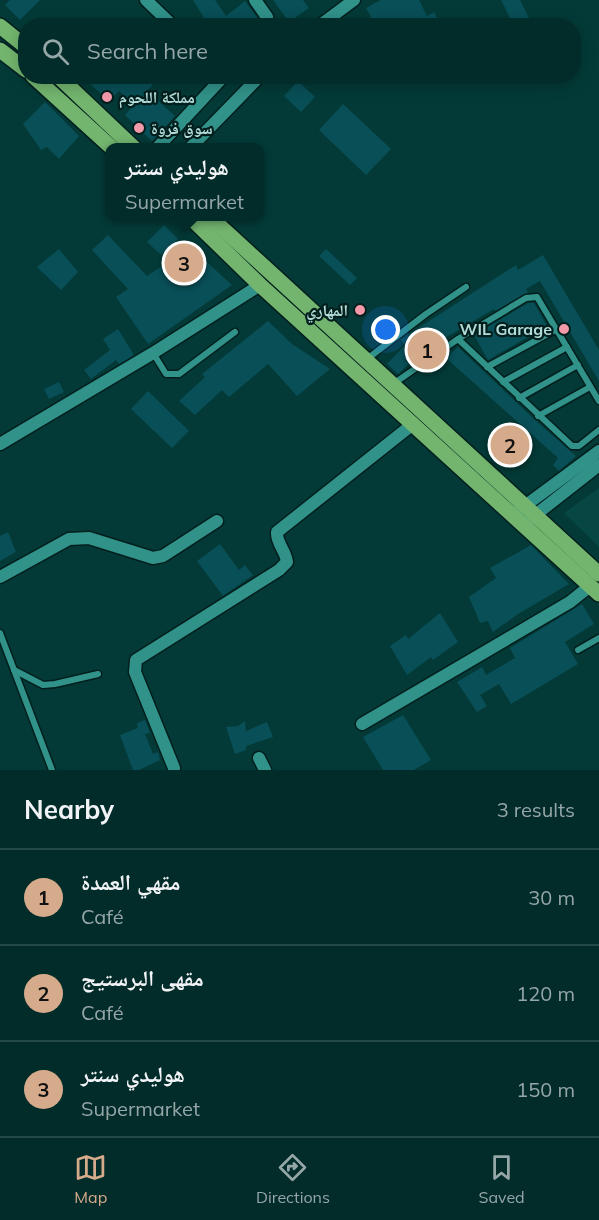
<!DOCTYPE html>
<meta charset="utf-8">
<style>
:root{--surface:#022c29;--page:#103835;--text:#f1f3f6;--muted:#96a7a8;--line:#234846;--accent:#d6ab8b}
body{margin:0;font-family:Mulish,"Noto Naskh Arabic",sans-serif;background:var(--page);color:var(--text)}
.you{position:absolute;left:386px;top:330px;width:21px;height:21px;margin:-15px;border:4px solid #fff;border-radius:50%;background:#1a73e8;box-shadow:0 0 0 9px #1a73e833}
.badge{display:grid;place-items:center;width:39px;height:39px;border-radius:50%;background:var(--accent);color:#111;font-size:20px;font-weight:700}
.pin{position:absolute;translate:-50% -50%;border:3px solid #fff;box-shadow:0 2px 6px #0006}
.popup{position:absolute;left:105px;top:143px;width:159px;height:78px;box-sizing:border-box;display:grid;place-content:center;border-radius:12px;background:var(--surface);filter:drop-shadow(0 2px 4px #0005);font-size:20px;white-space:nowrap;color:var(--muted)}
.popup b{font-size:22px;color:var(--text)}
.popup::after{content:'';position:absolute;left:50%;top:100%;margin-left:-12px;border:12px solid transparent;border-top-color:var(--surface)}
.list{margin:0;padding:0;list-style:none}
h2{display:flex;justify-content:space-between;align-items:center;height:78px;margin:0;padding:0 24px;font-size:26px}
h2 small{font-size:20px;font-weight:400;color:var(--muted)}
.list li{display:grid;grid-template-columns:39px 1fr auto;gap:18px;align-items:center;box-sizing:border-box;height:96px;padding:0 24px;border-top:2px solid var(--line)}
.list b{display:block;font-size:22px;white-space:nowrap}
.list p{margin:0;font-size:20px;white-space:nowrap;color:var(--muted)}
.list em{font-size:20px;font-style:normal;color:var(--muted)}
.icon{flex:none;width:33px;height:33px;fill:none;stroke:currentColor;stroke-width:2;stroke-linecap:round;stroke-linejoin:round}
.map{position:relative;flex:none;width:599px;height:770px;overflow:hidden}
.search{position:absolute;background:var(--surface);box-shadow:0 3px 15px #0003;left:18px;right:18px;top:18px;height:66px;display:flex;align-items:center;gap:15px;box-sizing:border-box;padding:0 21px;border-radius:24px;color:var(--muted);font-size:22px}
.sheet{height:366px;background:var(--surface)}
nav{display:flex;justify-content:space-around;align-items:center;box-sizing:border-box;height:84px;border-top:2px solid var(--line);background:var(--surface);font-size:16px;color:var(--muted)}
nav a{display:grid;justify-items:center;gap:3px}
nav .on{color:var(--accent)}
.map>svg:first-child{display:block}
</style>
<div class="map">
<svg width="599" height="770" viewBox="0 0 599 770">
<rect width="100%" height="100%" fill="#033a37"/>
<path fill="#074743" d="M 599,488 L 599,547 L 564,513 Z"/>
<g fill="#094f57">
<path d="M 10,0 L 40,0 L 20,20 L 5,5 Z"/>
<path d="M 193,0 L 215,0 L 226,16 L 245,1 L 259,20 L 260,26 L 209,26 Z"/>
<path d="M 273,0 L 303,0 L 309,8 L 289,22 Z"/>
<path d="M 381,0 L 419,0 L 427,16 L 434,12 L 441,26 L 354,26 L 371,17 L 366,8 Z"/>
<path d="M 501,0 L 520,0 L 533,26 L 514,26 Z"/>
<path d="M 92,76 L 148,76 L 155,82 L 147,91 L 175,116 L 152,141 L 125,115 L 134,105 L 119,91 L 109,101 L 87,81 Z"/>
<path d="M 298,81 L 315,97 L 301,112 L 284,96 Z"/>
<path d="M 45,102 L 79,136 L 59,159 L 47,147 L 41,150 L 23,124 Z"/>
<path d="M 343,104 L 391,149 L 366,175 L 319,130 Z"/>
<path d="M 164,225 L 178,239 L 161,255 L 147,242 Z"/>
<path d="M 108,235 L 147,276 L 190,247 L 232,285 L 148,344 L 116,297 L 128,289 L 92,250 Z"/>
<path d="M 59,249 L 78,272 L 61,290 L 37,267 Z"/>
<path d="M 326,249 L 357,278 L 350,285 L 319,256 Z"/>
<path d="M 543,255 L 599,350 L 599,381 L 540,281 L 526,289 L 528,293 L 495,311 L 494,309 L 406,361 L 409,364 L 398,374 L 387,364 L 405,345 L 401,340 L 406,336 L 516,265 L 518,270 Z"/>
<path d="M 528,303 L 534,303 L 547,326 L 488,360 L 474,335 Z"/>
<path d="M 268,321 L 292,344 L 330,369 L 297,396 L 268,364 L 229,397 L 222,390 L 195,415 L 179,401 L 205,377 L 202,374 Z"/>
<path d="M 118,329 L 134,355 L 119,364 L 116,360 L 91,379 L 84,370 L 110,350 L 103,339 Z"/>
<path d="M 458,347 L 535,420 L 576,456 L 559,471 L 553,465 L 558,458 L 446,358 Z"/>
<path d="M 59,382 L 64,392 L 49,399 L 44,389 Z"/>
<path d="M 148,391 L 189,431 L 172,448 L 131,409 Z"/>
<path d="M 8,532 L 16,552 L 0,561 L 0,536 Z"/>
<path d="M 220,544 L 239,570 L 245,565 L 253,575 L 223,596 L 197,561 Z"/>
<path d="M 531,545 L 569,584 L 518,614 L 493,632 L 488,621 L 480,623 L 469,597 L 496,578 L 490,568 Z"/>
<path d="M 582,604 L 594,624 L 565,642 L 578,664 L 511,704 L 499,684 L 480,695 L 487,706 L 477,712 L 457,682 L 482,667 L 486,675 L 515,658 L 510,648 Z"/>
<path d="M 440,613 L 458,642 L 433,660 L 431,657 L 407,675 L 390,646 L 406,635 L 408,639 Z"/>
<path d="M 403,715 L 431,760 L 414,770 L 383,770 L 363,737 Z"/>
<path d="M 145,720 L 150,733 L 145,734 L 153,754 L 158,752 L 160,760 L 139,770 L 133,770 L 120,735 L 138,728 L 137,723 Z"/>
<path d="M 245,721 L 246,731 L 267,722 L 273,737 L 246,746 L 246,750 L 235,754 L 226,727 L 238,726 Z"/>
</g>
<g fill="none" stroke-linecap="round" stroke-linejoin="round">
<defs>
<g id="service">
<path d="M 458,339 L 526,298 L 537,297 L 599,401"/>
<path d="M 153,353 L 166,374 L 179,374 L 235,332"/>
<path d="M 367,359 L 426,314 L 466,287"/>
<path d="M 487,367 L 557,329"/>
<path d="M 503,382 L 567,347"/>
<path d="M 393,384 L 458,339 L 572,446 L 579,446 L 599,430"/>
<path d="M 519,398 L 578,365"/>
<path d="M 538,416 L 590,387"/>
<path d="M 0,633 L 52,770"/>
<path d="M 578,650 L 599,638"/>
<path d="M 14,670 L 43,685 L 55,684 L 98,674"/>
</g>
<g id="minor">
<path d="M 146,0 L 173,26"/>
<path d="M 255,0 L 267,17 L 269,26"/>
<path d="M 319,26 L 354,0"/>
<path d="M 157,148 L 224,76"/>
<path d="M 190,148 L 260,76"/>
<path d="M 0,444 L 153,353 L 260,285"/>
<path d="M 518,511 L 599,451"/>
<path d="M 529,520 L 599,465"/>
<path d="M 0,577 L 69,539 L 89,538 L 153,558 L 163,556 L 217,521"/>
<path d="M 362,724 L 570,602 L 590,586"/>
<path d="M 259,758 L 265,770"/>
<path d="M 174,768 L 135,672 L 136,660 L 279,570 L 287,562 C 286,551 276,543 277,532 L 413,424"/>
</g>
<g id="primary">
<path d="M 0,26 L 26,47"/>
<path d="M 0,50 L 26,70"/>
<path d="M 33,76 L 112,148"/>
<path d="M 58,76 L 134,148"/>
<path d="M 189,216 L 260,285 L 599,594"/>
<path d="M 209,216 L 599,574"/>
</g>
</defs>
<use href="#service" stroke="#021f1d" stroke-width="9"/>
<use href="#minor" stroke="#021f1d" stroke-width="15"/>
<use href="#primary" stroke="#021f1d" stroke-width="18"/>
<use href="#service" stroke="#31928a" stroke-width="6"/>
<use href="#minor" stroke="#31928a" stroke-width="12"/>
<use href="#primary" stroke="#73b56f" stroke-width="15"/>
</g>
<g fill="#f39aaa" stroke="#021f1d" stroke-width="2">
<circle cx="107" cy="97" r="6"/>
<circle cx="139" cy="128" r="6"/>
<circle cx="360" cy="310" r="6"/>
<circle cx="564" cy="329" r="6"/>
</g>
<g text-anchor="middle" stroke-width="4.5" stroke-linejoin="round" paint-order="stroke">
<g font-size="16" font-weight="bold" fill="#b2dcd7" stroke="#021f1d" text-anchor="start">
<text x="119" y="103">مملكة اللحوم</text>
<text x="151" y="134">سوق فروة</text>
<text x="348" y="316" text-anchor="end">المهاري</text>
<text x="552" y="335" text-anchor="end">WIL Garage</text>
</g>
</g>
</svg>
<div class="you"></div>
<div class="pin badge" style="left:427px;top:350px">1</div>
<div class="pin badge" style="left:510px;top:445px">2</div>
<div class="pin badge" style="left:184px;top:263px">3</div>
<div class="popup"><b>هوليدي سنتر</b>Supermarket</div>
<div class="search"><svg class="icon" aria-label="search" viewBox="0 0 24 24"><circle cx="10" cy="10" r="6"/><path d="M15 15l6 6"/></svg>Search here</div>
</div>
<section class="sheet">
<h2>Nearby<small>3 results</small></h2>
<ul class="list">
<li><span class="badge">1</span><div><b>مقهي العمدة</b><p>Café</p></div><em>30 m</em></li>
<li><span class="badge">2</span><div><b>مقهى البرستيج</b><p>Café</p></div><em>120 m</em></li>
<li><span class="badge">3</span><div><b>هوليدي سنتر</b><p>Supermarket</p></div><em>150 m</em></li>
</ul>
</section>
<nav>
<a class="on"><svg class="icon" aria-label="map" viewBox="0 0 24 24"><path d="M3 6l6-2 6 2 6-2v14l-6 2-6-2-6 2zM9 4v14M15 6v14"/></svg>Map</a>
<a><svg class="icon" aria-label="directions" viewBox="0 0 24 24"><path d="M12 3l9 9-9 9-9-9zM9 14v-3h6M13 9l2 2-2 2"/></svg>Directions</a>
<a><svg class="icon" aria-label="saved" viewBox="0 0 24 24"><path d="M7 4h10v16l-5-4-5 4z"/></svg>Saved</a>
</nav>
